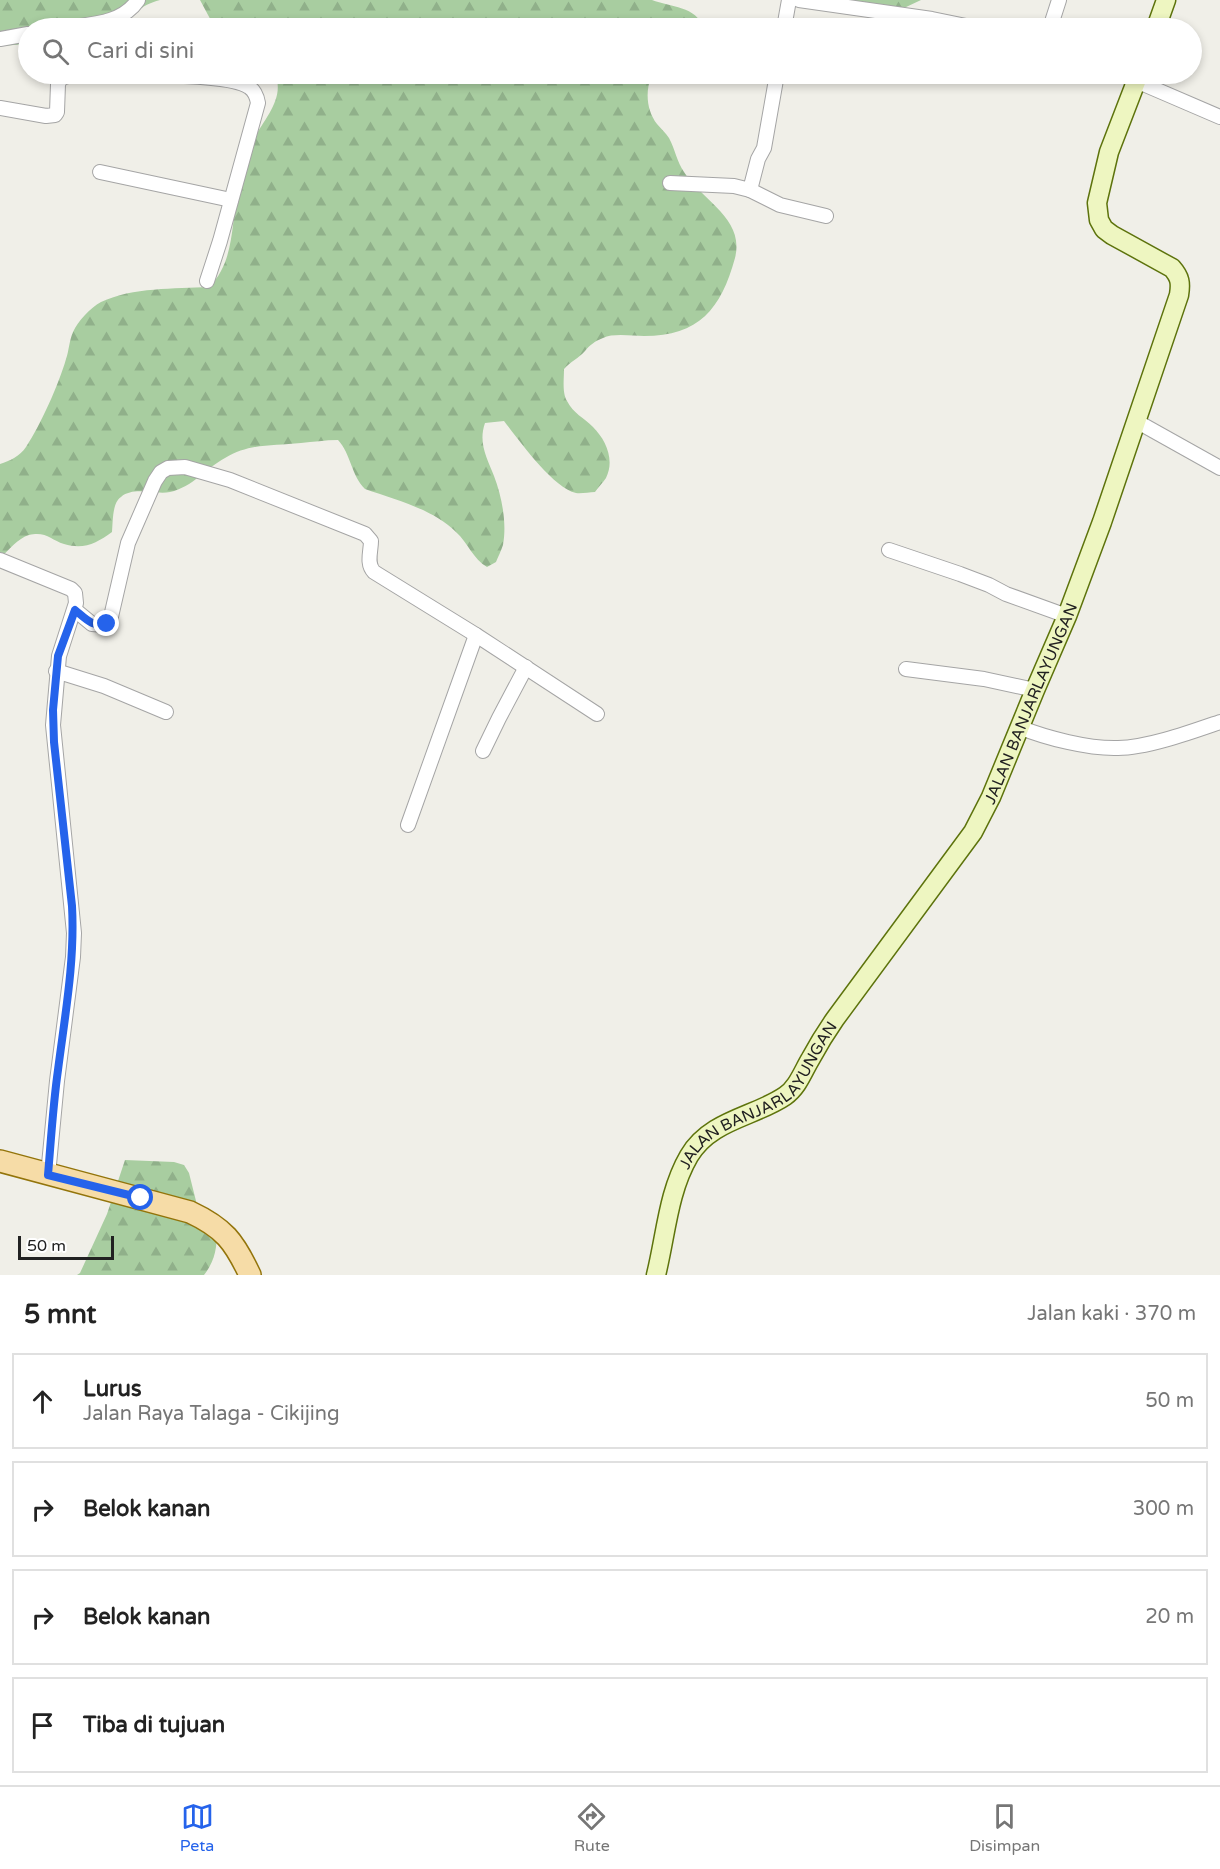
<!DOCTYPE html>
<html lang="id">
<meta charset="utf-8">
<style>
:root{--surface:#fff;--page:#f6f6f6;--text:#222;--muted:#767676;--line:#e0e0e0;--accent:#2563eb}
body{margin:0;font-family:"Varela Round",sans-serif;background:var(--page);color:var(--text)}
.scale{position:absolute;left:18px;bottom:15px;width:96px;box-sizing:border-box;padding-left:6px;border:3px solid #212121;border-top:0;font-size:16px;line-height:21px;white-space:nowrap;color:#212121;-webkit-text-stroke:4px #fff;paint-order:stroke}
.stop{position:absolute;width:18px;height:18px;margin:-14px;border:4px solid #2563eb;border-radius:50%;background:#fff}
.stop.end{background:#2563eb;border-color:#fff;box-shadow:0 2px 6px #0008}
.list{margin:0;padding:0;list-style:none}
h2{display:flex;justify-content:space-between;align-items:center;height:78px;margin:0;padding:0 24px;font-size:26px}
h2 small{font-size:20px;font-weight:400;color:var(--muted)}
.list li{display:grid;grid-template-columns:39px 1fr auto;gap:18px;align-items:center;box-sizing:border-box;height:96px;margin:0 12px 12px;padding:0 12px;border:2px solid var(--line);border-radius:0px}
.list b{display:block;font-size:22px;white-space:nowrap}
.list p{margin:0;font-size:20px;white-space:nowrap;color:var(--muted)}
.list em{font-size:20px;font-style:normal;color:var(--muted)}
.icon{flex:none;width:33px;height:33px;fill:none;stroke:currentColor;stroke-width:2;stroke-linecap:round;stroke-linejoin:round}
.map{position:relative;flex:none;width:1220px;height:1275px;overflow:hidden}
.search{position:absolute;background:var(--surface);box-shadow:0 3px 9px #0003;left:18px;right:18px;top:18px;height:66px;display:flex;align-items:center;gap:15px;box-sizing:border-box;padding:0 21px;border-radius:33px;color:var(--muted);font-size:22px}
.sheet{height:510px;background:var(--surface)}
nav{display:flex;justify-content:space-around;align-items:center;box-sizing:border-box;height:84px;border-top:2px solid var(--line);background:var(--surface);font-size:16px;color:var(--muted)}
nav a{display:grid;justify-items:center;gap:3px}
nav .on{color:var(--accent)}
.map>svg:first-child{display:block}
</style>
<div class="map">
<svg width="1220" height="1275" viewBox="0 0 1220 1275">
<defs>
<pattern id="forest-firs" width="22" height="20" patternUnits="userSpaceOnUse" patternTransform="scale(1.5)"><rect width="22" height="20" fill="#a8cda0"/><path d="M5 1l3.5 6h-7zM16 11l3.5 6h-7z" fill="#90b08a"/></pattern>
</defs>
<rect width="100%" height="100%" fill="#f0efe8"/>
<g fill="url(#forest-firs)">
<path d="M 0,0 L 160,0 C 140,5 132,16 117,28 L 28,28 L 28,44 L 0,46 Z"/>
<path d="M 200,0 L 652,0 C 670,7 697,6 703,28 L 215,28 Z"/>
<path d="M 842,0 L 921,0 L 904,8 L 868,9 Z"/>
<path d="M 275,74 L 698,74 L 697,78 L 690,82 L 662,76 L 651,77 C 645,93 647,111 657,124 C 661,129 666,133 669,138 C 675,149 677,162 684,172 C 702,201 745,218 735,258 C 721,309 699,336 644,336 C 632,336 613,333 603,338 C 595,341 590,345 585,351 C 579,358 570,362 564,369 C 564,379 562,393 567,401 C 574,414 583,417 593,427 C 606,440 615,460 606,478 C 603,483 598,487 595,492 C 589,492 581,494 576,493 C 552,487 519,440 504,421 L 485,423 C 478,443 487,458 494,476 C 502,497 507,523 503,545 C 501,551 498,557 496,562 L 487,567 C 473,559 468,543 456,532 C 433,509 396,500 365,489 C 351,475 351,454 338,440 C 325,440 313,442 301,443 C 273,446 250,443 225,458 C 206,468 193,487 170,492 C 155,495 134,486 121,497 C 112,503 113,522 112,532 C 97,543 84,550 64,544 C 51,540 46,531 29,535 C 18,538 8,551 0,558 L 0,464 C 10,461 20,456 26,447 C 40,426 59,384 66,359 C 69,351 69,341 73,332 C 78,321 90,308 101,302 C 133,287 174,289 209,287 C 235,262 231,223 238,190 C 240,177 244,163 249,150 C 257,125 287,102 275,74 Z"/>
<path d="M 125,1160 L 174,1162 L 184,1165 L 189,1173 L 198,1209 L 217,1230 C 217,1248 215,1261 204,1275 L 77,1275 L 80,1273 L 107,1214 Z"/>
</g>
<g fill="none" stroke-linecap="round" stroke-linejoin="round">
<defs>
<g id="street">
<path d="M 799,0 L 932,19 L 976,28"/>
<path d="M 65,28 C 91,24 122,24 138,0"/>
<path d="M 784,28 L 789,0"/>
<path d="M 1050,28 L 1059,0"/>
<path d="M 0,39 L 28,34"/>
<path d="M 1120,74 L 1220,117"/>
<path d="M 0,108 L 46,116 L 55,115 L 57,112 L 58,84 L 61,78 L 71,75 C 104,75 227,71 249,87 C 255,91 257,97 258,103 L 220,241 L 207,281"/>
<path d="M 100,172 L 231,200"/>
<path d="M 670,183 L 734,186 L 750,190 L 758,159 L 764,148 L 777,74"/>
<path d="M 750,190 L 780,205 L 826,216"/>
<path d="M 1136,421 L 1220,468"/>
<path d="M 889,550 L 960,574 L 989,585 L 1006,594 L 1067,616"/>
<path d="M 0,560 L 71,589 L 75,593 L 76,603 L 59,656 L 53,725 L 74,933 L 73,957 L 57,1081 L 48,1175"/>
<path d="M 75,610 L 92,624 L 104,625 L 110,621 L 128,543 L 155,481 L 161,472 L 168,468 L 185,467 L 230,480 L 365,534 L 371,541 C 371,551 366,564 374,572 L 476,635 L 597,714"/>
<path d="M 906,669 L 984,679 L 1035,690"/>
<path d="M 56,671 L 104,686 L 166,712"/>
<path d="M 1019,727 C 1046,738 1089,749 1118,748 C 1147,748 1191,732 1220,722"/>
<path d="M 483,751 L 499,718 L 526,667"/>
<path d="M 408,825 L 476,635"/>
</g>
<g id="secondary">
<path d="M 1156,28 L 1166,0"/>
<path id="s1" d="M 656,1275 C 666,1235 668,1192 689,1156 C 710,1120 754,1117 785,1096 C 798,1087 803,1071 811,1058 C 818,1045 826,1032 835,1019 L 973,832 L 991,797 L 1035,690 L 1067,616 L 1102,522 L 1179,295 C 1181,283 1180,277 1172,268 L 1112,235 L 1104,229 L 1099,220 L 1097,203 L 1109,152 L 1139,74"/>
</g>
<path id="primary" d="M 0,1161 L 190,1212 C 224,1228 234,1241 250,1275"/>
</defs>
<use href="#street" stroke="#a5a5a5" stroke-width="16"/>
<use href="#secondary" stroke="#5d730c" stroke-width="21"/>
<use href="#primary" stroke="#93740a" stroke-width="24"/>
<use href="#street" stroke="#fff" stroke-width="14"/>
<use href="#secondary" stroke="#eef6c1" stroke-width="18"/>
<use href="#primary" stroke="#f6dca7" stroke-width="21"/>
</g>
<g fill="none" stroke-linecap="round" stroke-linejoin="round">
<path stroke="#2563eb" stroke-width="8" d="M 107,624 C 93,628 85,618 75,610 L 58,656 L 53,710 L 54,742 L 72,906 C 75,961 65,1015 58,1070 C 53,1105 51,1140 48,1175 L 141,1198"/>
</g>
<g text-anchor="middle" stroke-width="6" stroke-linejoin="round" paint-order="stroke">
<g font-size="16" fill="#212121" stroke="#fff">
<text dy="6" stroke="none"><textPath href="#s1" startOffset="705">JALAN BANJARLAYUNGAN</textPath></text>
<text dy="6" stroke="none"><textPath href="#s1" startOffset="219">JALAN BANJARLAYUNGAN</textPath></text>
</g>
</g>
</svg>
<div class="scale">50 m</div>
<div class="stop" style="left:141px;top:1198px"></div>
<div class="stop end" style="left:107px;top:624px"></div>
<div class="search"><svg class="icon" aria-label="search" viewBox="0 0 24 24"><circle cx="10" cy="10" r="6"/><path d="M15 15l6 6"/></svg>Cari di sini</div>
</div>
<section class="sheet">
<h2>5 mnt<small>Jalan kaki · 370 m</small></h2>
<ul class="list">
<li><svg class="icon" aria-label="ahead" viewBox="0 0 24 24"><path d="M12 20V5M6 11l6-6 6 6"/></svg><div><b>Lurus</b><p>Jalan Raya Talaga - Cikijing</p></div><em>50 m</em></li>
<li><svg class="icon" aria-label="right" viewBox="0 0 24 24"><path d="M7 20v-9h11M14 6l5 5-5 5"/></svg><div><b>Belok kanan</b></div><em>300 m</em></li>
<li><svg class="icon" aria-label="right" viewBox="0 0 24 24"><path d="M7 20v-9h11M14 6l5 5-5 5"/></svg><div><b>Belok kanan</b></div><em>20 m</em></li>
<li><svg class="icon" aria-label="arrive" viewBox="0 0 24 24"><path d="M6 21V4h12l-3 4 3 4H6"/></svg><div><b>Tiba di tujuan</b></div></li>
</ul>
</section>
<nav>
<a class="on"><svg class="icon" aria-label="map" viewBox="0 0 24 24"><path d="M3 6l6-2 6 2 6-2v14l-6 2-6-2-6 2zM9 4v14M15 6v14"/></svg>Peta</a>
<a><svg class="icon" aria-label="directions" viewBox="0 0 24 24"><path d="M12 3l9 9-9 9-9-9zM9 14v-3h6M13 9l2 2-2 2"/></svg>Rute</a>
<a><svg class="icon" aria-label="saved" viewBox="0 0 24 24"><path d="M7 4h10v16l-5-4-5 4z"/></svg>Disimpan</a>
</nav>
